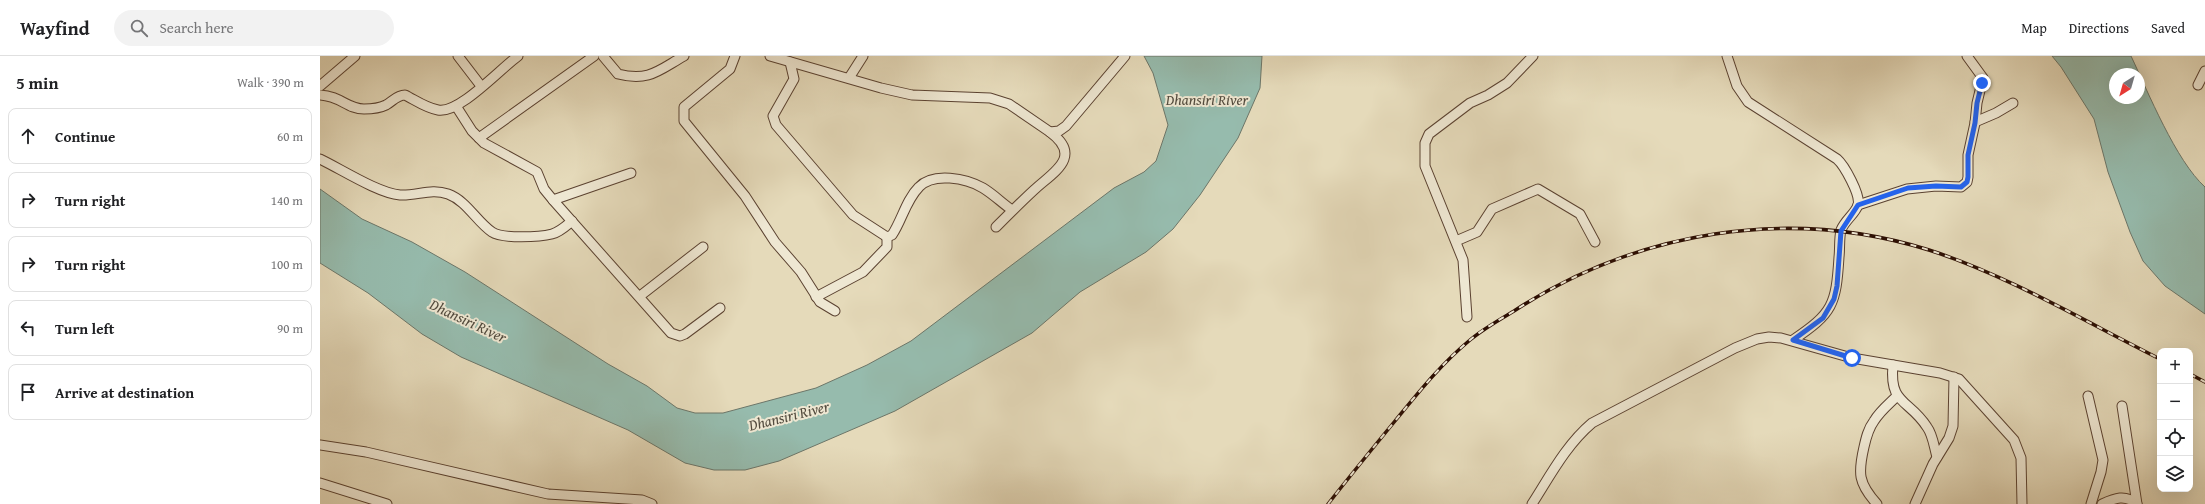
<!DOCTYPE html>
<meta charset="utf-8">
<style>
:root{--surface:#fff;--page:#f2f2f2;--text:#202124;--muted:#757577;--line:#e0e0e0}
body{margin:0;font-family:"Gentium Book Plus",serif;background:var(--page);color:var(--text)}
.controls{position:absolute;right:12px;bottom:12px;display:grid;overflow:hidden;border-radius:8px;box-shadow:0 4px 16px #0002}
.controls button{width:36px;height:36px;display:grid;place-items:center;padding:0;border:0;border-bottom:1px solid var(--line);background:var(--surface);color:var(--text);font:20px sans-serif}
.compass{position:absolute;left:1789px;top:12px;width:36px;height:36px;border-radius:50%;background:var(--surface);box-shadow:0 4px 16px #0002;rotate:217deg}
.stop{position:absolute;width:12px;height:12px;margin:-9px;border:3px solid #2563eb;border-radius:50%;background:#fff}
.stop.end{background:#2563eb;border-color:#fff;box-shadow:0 1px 4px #0008}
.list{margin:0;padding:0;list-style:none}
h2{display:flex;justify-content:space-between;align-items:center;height:52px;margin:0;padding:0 16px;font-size:17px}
h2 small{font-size:13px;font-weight:400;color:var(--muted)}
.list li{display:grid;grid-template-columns:26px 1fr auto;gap:12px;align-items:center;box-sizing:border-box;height:56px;margin:0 8px 8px;padding:0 8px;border:1px solid var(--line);border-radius:8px}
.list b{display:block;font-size:15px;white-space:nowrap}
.list em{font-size:13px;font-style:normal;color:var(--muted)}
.icon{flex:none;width:22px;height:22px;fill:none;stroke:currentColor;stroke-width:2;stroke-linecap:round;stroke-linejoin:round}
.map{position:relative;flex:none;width:1885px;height:448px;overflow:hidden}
header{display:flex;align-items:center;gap:24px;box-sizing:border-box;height:56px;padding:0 20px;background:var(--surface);border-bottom:1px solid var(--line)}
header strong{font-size:19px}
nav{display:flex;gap:22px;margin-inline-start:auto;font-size:14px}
.search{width:280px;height:36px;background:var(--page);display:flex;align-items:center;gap:10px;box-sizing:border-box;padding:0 14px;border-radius:22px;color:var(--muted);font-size:15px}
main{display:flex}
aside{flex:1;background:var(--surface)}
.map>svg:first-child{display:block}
</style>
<header>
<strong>Wayfind</strong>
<div class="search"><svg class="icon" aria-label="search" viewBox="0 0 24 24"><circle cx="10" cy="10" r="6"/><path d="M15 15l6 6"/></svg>Search here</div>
<nav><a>Map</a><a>Directions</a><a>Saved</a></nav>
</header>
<main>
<aside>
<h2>5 min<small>Walk · 390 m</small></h2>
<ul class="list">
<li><svg class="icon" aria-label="ahead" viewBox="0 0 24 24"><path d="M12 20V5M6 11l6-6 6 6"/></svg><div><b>Continue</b></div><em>60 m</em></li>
<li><svg class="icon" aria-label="right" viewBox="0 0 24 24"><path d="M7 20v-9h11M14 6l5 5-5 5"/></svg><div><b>Turn right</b></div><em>140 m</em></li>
<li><svg class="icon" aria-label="right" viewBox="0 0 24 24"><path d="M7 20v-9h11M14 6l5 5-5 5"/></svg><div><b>Turn right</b></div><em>100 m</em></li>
<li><svg class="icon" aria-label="left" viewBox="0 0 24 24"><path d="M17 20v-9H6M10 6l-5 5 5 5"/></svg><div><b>Turn left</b></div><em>90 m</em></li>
<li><svg class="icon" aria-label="arrive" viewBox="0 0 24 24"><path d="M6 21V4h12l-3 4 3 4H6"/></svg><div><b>Arrive at destination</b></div></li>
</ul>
</aside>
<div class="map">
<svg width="1885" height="448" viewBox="0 0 1885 448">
<rect width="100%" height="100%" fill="#e5daba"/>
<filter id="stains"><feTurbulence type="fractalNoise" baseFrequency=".005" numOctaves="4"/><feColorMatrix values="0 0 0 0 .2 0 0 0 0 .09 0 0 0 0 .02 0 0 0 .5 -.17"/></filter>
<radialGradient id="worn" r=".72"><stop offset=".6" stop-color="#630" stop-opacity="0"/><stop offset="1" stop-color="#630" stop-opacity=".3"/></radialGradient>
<g fill="#96bbad" stroke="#6c7669" fill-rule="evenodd">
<path d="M 824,0 L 942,0 L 940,32 L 918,82 L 880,139 L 853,173 L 826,196 L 760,236 L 712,277 L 575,355 L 459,405 L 425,414 L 394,414 L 365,407 L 308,374 L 141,301 L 102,278 L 48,237 L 0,207 L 0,133 L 42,163 L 92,186 L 145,216 L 288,308 L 327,330 L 357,352 L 375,357 L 403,357 L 496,332 L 547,309 L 591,285 L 794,132 L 824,116 L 836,105 L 848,69 L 833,17 Z"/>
<path d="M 1732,0 L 1811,0 C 1828,36 1856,105 1885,131 L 1885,258 L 1845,230 L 1823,205 L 1810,176 L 1788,116 L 1774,63 L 1741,11 ZM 1795,18 L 1819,18 L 1819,42 L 1795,42 Z"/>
</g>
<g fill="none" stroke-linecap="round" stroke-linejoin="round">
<defs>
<g id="street">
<path d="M 138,0 L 161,30"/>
<path d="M 283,0 L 298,18 C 329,26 339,14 364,0"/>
<path d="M 415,0 L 410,13 L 364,51 L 364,65 L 425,140 L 455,186 L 481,216 L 500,246 L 515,255"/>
<path d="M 450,0 L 561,32 L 592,39 L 670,42 L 689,48 L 730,76 L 739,75 L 746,70 L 805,0"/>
<path d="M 1407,0 L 1417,30 L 1428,46 L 1517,103 C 1524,109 1541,139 1538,149 C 1535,158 1525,164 1521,174 C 1519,182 1520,193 1519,201 C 1516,249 1513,257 1473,284"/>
<path d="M 470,6 L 474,23 L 453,60 L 456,69 L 533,159 L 567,181 L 572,179 C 582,164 586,144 599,131 C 613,116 646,122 663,132 C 673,138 682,147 692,154"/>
<path d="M 529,22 L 543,0"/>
<path d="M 1878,29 L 1885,15"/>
<path d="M 0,30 L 35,0"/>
<path d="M 0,39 C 21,40 27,53 44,53 C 51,53 60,52 66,49 C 73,45 77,39 85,39 C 95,44 106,52 118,54 C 139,58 180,13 198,0"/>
<path d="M 136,50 L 152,75 L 164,87 L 217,116 L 224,133 L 233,144 L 351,277 L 360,280 L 365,278 L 400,252"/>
<path d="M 1655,66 L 1676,57 L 1693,47"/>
<path d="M 159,82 L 274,0"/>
<path d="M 0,103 C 21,113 58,137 80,139 C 97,140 111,132 128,138 C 147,145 156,165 172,176 C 182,183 220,181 232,178 C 240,176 246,170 252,165"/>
<path d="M 233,144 L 311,117"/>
<path d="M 1538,149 L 1587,133 L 1616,130 L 1641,131 L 1647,126 L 1648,121 L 1648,99 L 1655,67 L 1657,47 L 1663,22 L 1647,0"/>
<path d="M 676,171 C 689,158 701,146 714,134 C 732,117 764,101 730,76"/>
<path d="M 1136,185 L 1157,176 L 1172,153 L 1218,133 L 1260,158 L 1275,186"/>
<path d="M 320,240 L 383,191"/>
<path d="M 496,241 L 543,216 L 567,191 L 567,181"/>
<path d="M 1147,261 L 1143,204 L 1105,110 L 1105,87 L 1109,78 L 1150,47 L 1168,39 L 1187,27 L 1213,0"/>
<path d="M 1573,309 C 1569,349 1589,343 1607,371 C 1613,379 1614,391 1617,401"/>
<path d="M 1768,340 L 1783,404 L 1781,416 L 1771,448"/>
<path d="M 1802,350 L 1817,448"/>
<path d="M 0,389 L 46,396 L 228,438 L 322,444 L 332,448"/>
<path d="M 0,427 L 67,448"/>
<path d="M 1212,448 C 1230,420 1246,389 1272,367 L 1415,292 L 1437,283 L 1449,281 L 1461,282 L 1532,302 L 1620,317 L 1639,323 L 1694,384 L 1701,402 L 1702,448"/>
<path d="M 1557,448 C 1538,427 1538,417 1544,391 C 1546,382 1548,373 1554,365 C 1560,355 1569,348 1577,340"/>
<path d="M 1595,448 L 1613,408 L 1629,382 L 1633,370 L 1634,321"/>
<path d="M 1782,448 C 1795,442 1805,438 1817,448"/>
</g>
</defs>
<use href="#street" stroke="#5b4231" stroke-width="11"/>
<use href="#street" stroke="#eee7d2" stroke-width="9"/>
<defs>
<g id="rail">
<path d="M 1870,318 L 1885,326"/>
<path d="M 1008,448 C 1030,420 1052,393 1075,365 C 1098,337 1121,308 1150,284 C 1163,273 1179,264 1194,255 C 1317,175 1468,150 1609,194 C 1687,219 1766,266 1840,303"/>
</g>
</defs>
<use href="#rail" stroke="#2d0f03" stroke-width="3.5"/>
<use href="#rail" stroke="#eee7d2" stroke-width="2" stroke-dasharray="6" stroke-linecap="butt"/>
</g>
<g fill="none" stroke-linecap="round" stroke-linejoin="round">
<path stroke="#2563eb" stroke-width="5" d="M 1532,302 L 1473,284 L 1503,262 L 1514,243 L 1517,230 L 1521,175 L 1538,149 L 1588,132 L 1616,130 L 1641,131 L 1647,126 L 1648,121 L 1648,99 L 1655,67 L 1657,47 L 1662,27"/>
</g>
<g text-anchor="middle" stroke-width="4" stroke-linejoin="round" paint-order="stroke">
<g font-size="15" font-style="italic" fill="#524b3e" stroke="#eee7d2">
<text x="887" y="49">Dhansiri River</text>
<text transform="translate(148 265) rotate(25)" y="5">Dhansiri River</text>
<text transform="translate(469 360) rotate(-14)" y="5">Dhansiri River</text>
</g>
</g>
<rect width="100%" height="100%" filter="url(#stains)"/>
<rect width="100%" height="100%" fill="url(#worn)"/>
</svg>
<div class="controls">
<button>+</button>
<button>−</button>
<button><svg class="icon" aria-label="locate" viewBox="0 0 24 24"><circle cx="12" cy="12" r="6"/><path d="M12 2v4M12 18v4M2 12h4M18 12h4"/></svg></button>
<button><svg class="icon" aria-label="layers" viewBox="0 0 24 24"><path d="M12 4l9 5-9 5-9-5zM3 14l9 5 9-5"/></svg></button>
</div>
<svg class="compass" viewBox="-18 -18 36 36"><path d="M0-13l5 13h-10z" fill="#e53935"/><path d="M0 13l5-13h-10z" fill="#757577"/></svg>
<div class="stop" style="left:1532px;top:302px"></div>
<div class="stop end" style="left:1662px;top:27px"></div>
</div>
</main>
